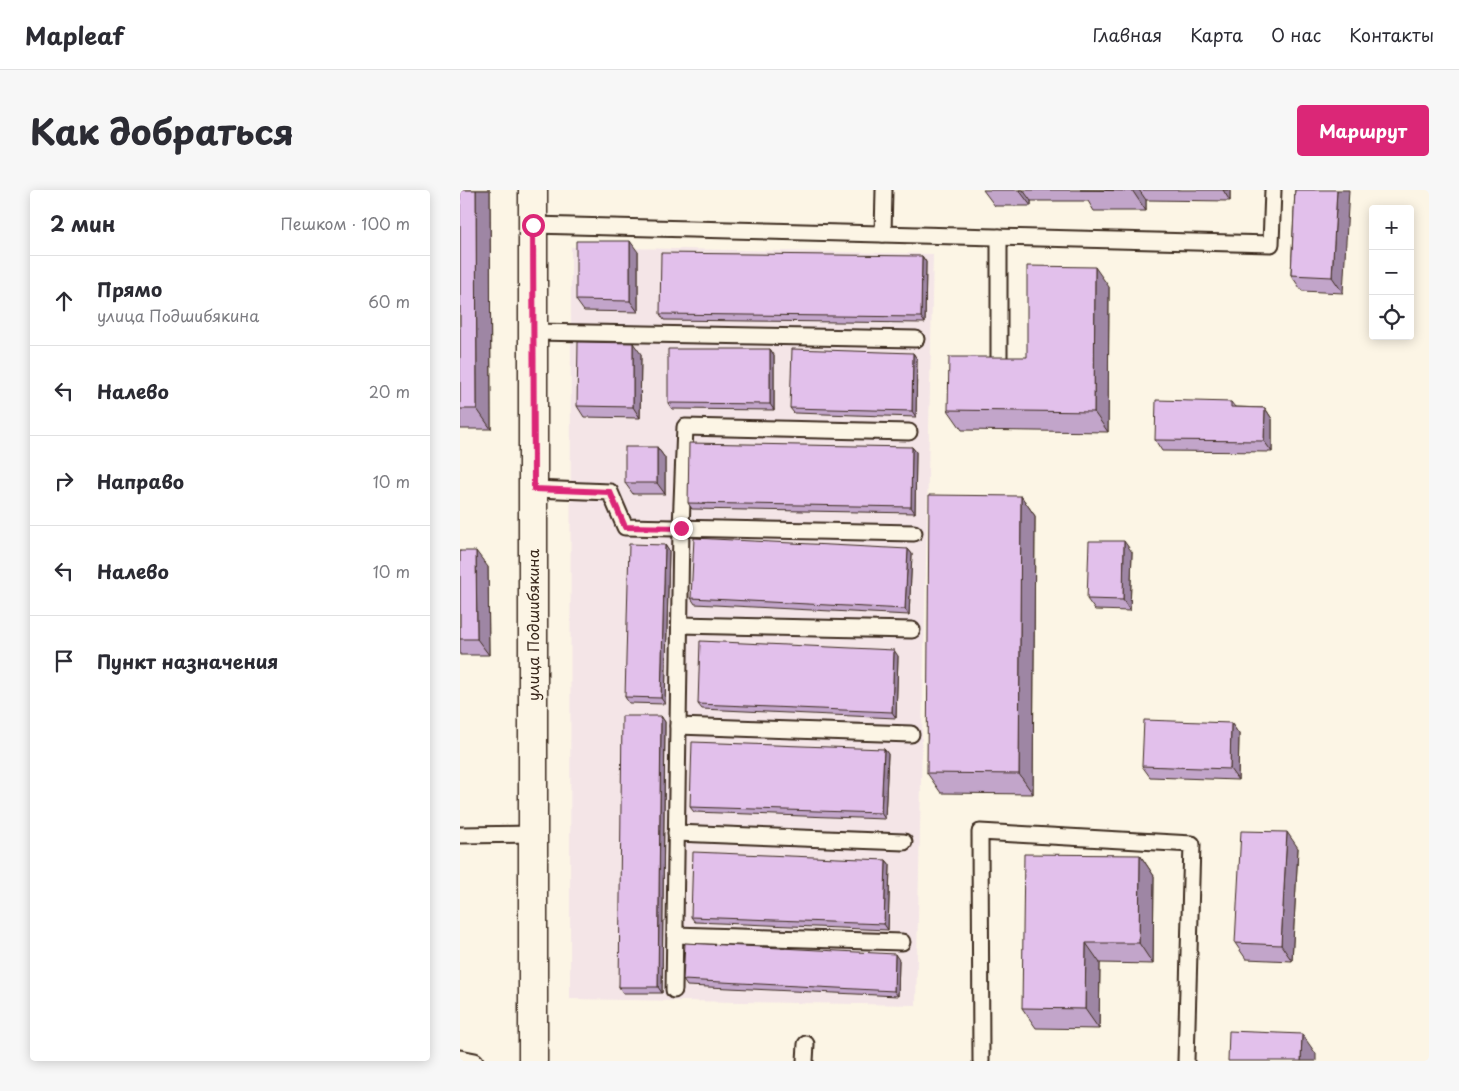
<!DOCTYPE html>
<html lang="ru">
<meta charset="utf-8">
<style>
:root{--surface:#fff;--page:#f7f7f7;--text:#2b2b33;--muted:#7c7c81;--line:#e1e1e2;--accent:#db2777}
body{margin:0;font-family:"Playpen Sans",sans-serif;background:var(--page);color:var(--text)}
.controls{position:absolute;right:15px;top:15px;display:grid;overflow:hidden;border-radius:5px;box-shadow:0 2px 12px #0003}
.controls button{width:45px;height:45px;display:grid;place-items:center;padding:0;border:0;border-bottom:1px solid var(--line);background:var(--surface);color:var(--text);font:25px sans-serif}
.stop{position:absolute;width:15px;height:15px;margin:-11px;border:4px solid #db2777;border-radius:50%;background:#fff}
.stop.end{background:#db2777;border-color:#fff;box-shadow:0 1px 5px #0008}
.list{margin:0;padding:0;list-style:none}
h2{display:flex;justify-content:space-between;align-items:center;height:65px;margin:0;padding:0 20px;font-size:21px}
h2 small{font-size:16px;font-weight:400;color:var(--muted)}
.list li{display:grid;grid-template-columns:32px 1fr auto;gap:15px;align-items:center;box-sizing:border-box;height:90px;padding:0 20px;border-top:1px solid var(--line)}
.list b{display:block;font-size:19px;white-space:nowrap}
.list p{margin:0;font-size:16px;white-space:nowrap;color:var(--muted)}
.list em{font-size:16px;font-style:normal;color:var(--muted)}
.icon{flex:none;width:28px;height:28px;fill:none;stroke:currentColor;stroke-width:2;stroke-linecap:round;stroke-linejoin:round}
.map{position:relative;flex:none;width:969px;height:871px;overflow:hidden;border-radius:5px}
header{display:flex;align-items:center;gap:30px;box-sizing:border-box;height:70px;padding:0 25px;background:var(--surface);border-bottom:1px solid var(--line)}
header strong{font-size:24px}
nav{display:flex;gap:28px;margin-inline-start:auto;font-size:18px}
.intro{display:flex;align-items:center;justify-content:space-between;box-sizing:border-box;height:120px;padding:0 30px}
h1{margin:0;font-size:35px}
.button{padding:12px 22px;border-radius:5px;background:var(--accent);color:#fff;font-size:18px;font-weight:700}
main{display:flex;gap:30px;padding:0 30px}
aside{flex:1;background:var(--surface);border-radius:5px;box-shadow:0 2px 12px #0003}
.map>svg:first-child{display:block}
</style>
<header>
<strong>Mapleaf</strong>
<nav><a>Главная</a><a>Карта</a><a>О нас</a><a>Контакты</a></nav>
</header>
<div class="intro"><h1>Как добраться</h1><a class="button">Маршрут</a></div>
<main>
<aside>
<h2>2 мин<small>Пешком · 100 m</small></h2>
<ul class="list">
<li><svg class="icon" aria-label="ahead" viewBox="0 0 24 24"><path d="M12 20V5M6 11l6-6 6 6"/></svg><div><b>Прямо</b><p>улица Подшибякина</p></div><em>60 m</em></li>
<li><svg class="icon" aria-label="left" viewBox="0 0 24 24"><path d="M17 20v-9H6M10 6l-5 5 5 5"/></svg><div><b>Налево</b></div><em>20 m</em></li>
<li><svg class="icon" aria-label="right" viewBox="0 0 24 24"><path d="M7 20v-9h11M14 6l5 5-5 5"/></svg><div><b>Направо</b></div><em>10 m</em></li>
<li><svg class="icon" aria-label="left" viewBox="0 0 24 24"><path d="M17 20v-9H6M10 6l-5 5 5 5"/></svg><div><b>Налево</b></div><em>10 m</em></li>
<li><svg class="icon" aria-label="arrive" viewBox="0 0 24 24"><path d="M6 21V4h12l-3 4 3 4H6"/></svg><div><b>Пункт назначения</b></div></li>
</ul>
</aside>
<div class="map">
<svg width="969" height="871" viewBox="0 0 969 871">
<rect width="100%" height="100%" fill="#fcf5e5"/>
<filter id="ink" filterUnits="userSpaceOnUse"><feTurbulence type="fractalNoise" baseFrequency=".02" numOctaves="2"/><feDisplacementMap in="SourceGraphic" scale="10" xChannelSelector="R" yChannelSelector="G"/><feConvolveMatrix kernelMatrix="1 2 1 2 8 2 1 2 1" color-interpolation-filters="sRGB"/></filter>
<g filter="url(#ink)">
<path fill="#f4e5e7" d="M 111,57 L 473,64 L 456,815 L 110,809 Z"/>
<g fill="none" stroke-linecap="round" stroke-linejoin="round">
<defs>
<g id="lane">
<path d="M 73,35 L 811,54 L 813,0"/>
<path d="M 423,44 L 424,0"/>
<path d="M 74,142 L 456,149"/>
<path d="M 539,167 L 539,47"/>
<path d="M 74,299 L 150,302 L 165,337 L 454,343"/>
<path d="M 220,435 L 452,440"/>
<path d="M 218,536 L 451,544"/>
<path d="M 216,643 L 444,652"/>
<path d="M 0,645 L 73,644"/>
<path d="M 215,745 L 442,752"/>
<path d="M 214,800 L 221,338 L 225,237 L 449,242"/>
<path d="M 0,868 L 15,871"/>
<path d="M 345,871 L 346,854"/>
<path d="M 521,871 L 520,642 L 732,654 L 726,871"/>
</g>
<path id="secondary" d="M 73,0 L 73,871"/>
</defs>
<use href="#lane" stroke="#3b2a1e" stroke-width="19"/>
<use href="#secondary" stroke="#3b2a1e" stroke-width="31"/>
<use href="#lane" stroke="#fcf5e5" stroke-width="15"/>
<use href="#secondary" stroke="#fcf5e5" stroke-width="28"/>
</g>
<g fill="#c2a5ca" stroke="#3b2a1e">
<path d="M 0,0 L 30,0 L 31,239 L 0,239 Z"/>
<path d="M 523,0 L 770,0 L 770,11 L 686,10 L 686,21 L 634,21 L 628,11 L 571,11 L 571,16 L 535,16 Z"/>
<path d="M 835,0 L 883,103 L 842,101 L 831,85 Z"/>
<path d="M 178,62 L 178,122 L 124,121 L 116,110 Z"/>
<path d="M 462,66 L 466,72 L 465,133 L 204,130 L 200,124 Z"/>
<path d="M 649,97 L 648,242 L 502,240 L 488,220 L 567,167 Z"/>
<path d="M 310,159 L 314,165 L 314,220 L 212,219 L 208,213 Z"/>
<path d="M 453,163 L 457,169 L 456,227 L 334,223 L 330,218 Z"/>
<path d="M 181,164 L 180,228 L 124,227 L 117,216 Z"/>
<path d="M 771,212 L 775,217 L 805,218 L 812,229 L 812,262 L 702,261 L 695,250 Z"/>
<path d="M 197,257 L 205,268 L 205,304 L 173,304 L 165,293 Z"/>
<path d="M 452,257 L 456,262 L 455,323 L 232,319 L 228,313 Z"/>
<path d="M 561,306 L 575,326 L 573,604 L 481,603 L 467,583 Z"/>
<path d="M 205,355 L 209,361 L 205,514 L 169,513 L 165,507 Z"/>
<path d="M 448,359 L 452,364 L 449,425 L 235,414 L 231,408 Z"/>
<path d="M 0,361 L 28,377 L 29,465 L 0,465 Z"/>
<path d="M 672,362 L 670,421 L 635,420 L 627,409 Z"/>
<path d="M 438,466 L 436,528 L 242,519 L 238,514 Z"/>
<path d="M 201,526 L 205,532 L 202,803 L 163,803 L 159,797 Z"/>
<path d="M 771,533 L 779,544 L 778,590 L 690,587 L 682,576 Z"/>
<path d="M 424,559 L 428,564 L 425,629 L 234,622 L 230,617 Z"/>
<path d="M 838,658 L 832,771 L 786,769 L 775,753 Z"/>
<path d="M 680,665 L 694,686 L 693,774 L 640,773 L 639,839 L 576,838 L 562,818 Z"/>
<path d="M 426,670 L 430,675 L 428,740 L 235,732 L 231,727 Z"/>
<path d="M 439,770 L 438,806 L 227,796 L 223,790 Z"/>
</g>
<g fill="#9e86a4" stroke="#3b2a1e">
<path d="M 16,0 L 30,0 L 31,239 L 17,219 Z"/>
<path d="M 559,0 L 563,0 L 571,11 L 571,16 Z"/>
<path d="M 672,0 L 679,0 L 686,10 L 686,21 Z"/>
<path d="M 763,0 L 770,0 L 770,11 Z"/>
<path d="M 877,0 L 889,0 L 883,103 L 872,87 Z"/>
<path d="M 170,51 L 178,62 L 178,122 L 170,111 Z"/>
<path d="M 462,66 L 466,72 L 465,133 L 461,127 Z"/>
<path d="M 635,77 L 649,97 L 648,242 L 634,222 Z"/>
<path d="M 173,153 L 181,164 L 180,228 L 173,217 Z"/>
<path d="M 310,159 L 314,165 L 314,220 L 310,214 Z"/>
<path d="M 453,163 L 457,169 L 456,227 L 452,221 Z"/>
<path d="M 805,218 L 812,229 L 812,262 L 804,251 Z"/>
<path d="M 197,257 L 205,268 L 205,304 L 197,293 Z"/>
<path d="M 452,257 L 456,262 L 455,323 L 451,317 Z"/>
<path d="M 561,306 L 575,326 L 573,604 L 559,584 Z"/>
<path d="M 664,351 L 672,362 L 670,421 L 663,410 Z"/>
<path d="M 205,355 L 209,361 L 205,514 L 201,508 Z"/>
<path d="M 448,359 L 452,364 L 449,425 L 445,419 Z"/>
<path d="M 16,361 L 28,377 L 29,465 L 17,449 Z"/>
<path d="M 434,460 L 438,466 L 436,528 L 432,522 Z"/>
<path d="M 201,526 L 205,532 L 202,803 L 198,797 Z"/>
<path d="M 771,533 L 779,544 L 778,590 L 770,579 Z"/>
<path d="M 424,559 L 428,564 L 425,629 L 421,623 Z"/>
<path d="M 827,642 L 838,658 L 832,771 L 821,755 Z"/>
<path d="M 680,665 L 694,686 L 693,774 L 679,753 Z"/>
<path d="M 426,670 L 430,675 L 428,740 L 424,734 Z"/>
<path d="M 626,753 L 640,773 L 639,839 L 625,819 Z"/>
<path d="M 435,764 L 439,770 L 438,806 L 434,801 Z"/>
<path d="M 842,844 L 856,864 L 856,871 L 841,871 Z"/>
</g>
<g fill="#e2c0eb" stroke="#3b2a1e">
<path d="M 0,0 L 16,0 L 17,219 L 0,219 Z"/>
<path d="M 620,0 L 672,0 L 672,1 Z"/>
<path d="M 835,0 L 877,0 L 872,87 L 831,85 Z"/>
<path d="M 116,51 L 170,51 L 170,111 L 116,110 Z"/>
<path d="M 201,63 L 462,66 L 461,127 L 200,124 Z"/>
<path d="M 567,76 L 635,77 L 634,222 L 488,220 L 489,167 L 567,167 Z"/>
<path d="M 118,152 L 173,153 L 173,217 L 117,216 Z"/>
<path d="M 208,159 L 310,159 L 310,214 L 208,213 Z"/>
<path d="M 332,159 L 453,163 L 452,221 L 330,218 Z"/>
<path d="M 696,210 L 771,212 L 771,217 L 805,218 L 804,251 L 695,250 Z"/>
<path d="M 229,253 L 452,257 L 451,317 L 228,313 Z"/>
<rect x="165" y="257" width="32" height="36"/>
<path d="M 469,305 L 561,306 L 559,584 L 467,583 Z"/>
<path d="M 234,348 L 448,359 L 445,419 L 231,408 Z"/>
<path d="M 629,351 L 664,351 L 663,410 L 627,409 Z"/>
<path d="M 169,354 L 205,355 L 201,508 L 165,507 Z"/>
<path d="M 0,361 L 16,361 L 17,449 L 0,449 Z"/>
<path d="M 240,451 L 434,460 L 432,522 L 238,514 Z"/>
<path d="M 162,526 L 201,526 L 198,797 L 159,797 Z"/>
<path d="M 684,530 L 771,533 L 770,579 L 682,576 Z"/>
<path d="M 232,552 L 424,559 L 421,623 L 230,617 Z"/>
<path d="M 781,641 L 827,642 L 821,755 L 775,753 Z"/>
<path d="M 233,662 L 426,670 L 424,734 L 231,727 Z"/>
<path d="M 564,664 L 680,665 L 679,753 L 626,753 L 625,819 L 562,818 Z"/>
<path d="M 225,753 L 435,764 L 434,801 L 223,790 Z"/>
<path d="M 769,841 L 842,844 L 841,871 L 768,871 Z"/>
</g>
</g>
<g fill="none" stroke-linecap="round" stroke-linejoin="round" filter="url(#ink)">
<path stroke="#db2777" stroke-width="6" d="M 73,35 L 74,299 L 150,302 L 165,337 L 221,338"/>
</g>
<g text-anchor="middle" stroke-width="4" stroke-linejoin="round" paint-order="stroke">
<g font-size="15" fill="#3b2a1e" stroke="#fcf5e5">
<text transform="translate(74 435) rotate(-90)" y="5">улица Подшибякина</text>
</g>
</g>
</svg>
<div class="controls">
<button>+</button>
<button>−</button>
<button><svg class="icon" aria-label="locate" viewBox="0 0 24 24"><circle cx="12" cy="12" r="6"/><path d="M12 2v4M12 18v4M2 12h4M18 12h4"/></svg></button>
</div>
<div class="stop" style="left:73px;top:35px"></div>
<div class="stop end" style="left:221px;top:338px"></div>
</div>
</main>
